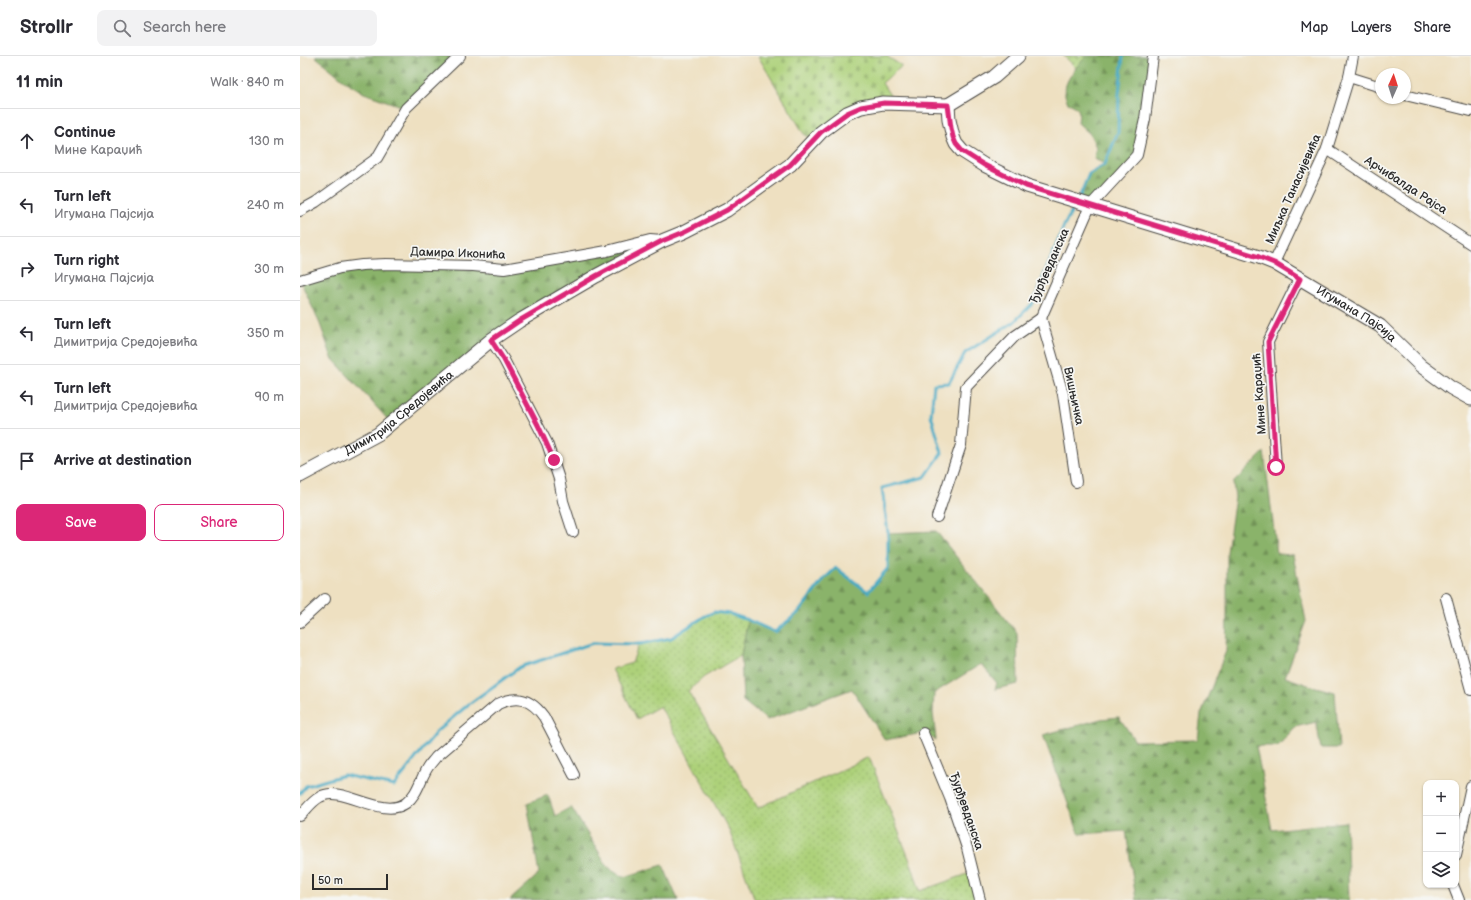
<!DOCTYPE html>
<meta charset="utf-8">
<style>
:root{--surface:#fff;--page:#f2f2f3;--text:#2b2b33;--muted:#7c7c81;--line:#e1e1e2;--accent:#db2777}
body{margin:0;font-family:"Balsamiq Sans",sans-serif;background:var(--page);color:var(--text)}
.controls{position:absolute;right:12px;bottom:12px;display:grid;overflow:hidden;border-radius:8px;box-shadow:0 1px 3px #0004}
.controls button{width:36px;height:36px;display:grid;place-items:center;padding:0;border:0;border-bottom:1px solid var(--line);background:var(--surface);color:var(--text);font:20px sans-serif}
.compass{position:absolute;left:1075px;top:12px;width:36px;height:36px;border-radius:50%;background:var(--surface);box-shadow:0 1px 3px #0004;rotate:3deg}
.scale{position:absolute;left:12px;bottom:10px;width:76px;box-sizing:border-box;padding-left:4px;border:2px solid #2b2b2b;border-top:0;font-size:11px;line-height:14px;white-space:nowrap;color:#2b2b2b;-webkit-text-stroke:3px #f6f6f2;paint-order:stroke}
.stop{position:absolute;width:12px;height:12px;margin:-9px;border:3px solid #db2777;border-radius:50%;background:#fff}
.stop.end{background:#db2777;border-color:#fff;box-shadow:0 1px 4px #0008}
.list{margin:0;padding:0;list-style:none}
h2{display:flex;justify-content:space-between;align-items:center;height:52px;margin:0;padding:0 16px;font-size:17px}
h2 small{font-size:13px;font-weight:400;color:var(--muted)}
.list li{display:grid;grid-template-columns:26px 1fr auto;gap:12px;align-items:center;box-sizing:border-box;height:64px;padding:0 16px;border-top:1px solid var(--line)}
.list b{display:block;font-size:15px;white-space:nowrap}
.list p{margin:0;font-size:13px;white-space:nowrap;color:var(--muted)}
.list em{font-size:13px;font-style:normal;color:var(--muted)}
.actions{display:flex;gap:8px;padding:12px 16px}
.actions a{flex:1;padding:9px 0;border:1px solid var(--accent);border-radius:8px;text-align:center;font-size:14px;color:var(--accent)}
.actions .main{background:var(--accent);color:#fff}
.icon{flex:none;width:22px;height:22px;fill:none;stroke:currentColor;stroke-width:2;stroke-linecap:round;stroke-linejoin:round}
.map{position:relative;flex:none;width:1171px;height:844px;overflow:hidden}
header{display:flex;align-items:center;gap:24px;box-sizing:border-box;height:56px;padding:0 20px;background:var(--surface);border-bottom:1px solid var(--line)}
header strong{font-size:19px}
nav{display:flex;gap:22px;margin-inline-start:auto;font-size:14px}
.search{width:280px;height:36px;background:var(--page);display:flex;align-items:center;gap:10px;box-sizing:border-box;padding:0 14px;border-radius:8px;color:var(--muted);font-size:15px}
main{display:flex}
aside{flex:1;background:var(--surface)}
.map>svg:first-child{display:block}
</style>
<header>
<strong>Strollr</strong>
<div class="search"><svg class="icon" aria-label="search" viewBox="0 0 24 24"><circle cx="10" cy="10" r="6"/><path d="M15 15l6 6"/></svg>Search here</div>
<nav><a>Map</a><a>Layers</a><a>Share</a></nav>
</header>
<main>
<aside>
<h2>11 min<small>Walk · 840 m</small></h2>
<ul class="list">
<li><svg class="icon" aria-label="ahead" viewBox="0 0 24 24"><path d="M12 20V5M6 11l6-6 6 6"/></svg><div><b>Continue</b><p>Мине Караџић</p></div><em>130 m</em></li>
<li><svg class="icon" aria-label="left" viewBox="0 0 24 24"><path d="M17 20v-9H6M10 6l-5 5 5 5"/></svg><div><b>Turn left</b><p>Игумана Пајсија</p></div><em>240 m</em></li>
<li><svg class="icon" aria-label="right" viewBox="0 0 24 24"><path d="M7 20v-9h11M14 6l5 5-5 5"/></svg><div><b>Turn right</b><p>Игумана Пајсија</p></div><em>30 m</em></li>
<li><svg class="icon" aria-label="left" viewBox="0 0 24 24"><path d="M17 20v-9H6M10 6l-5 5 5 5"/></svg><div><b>Turn left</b><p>Димитрија Средојевића</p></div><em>350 m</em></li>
<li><svg class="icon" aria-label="left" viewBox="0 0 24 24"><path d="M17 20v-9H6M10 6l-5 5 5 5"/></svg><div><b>Turn left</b><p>Димитрија Средојевића</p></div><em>90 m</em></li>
<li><svg class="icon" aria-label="arrive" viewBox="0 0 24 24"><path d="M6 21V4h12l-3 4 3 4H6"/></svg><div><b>Arrive at destination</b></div></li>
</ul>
<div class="actions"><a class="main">Save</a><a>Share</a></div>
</aside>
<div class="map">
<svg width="1171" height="844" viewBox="0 0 1171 844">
<defs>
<pattern id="grass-dots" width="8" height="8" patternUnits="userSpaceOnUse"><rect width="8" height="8" fill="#add17a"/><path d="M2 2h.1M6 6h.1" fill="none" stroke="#95b46a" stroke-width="1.8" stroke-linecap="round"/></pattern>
<pattern id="forest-firs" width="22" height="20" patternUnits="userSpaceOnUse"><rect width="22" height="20" fill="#8ab36a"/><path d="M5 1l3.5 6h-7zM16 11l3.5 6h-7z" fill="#719257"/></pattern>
<pattern id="cemetery-stones" width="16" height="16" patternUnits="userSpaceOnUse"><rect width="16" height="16" fill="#add17a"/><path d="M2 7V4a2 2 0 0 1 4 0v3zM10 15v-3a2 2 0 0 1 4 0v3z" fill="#95b46a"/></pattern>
</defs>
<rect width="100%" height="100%" fill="#f6f6f2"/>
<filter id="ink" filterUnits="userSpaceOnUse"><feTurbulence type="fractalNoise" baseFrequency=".025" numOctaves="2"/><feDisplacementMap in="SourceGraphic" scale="8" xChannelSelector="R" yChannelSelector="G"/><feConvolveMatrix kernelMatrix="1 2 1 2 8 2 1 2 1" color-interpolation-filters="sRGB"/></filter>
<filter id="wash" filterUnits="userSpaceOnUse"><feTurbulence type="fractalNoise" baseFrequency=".012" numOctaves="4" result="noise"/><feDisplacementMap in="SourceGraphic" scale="16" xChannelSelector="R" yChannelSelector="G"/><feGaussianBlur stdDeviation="0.9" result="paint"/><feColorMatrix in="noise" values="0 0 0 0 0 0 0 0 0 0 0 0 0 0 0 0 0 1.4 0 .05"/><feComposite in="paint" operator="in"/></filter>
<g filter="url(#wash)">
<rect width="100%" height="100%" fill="#eee0c1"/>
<g fill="url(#grass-dots)" stroke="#6c7e52">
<path d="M 764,0 L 787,0 L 776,12 Z"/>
<path d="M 414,556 L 430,558 L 448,564 L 441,599 L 404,621 L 388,635 L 458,752 L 569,701 L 612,810 L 620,835 L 673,816 L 680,844 L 455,844 L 429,774 L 360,650 L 337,663 L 312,613 L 332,607 L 339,588 L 371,582 L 405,560 Z"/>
</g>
<g fill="url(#forest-firs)" stroke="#5a6f4a">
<path d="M 15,0 L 160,0 L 106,52 L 64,37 L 45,25 Z"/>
<path d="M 787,0 L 853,0 L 837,99 L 790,150 L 777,146 L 789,118 L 805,108 L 794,103 L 796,91 L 790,78 L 778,67 C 779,55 781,52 768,47 C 767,44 765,40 765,38 C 763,25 779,8 787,0 Z"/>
<path d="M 350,184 L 191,284 L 91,367 L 32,302 L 20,268 L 0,224 L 40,212 L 204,213 Z"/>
<path d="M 964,396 L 977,498 L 993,499 L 1006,565 L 985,621 L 1008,629 L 1035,636 L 1039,692 L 1021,692 L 1016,666 L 995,671 L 978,690 L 956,690 L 972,774 L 1046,766 L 1049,844 L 836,844 L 826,775 L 779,778 L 743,679 L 801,663 L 819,661 L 835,685 L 898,684 L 901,658 L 926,595 L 927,558 L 927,496 L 935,441 L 933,427 Z"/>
<path d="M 636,475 L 717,577 L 718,628 L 695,633 L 697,627 L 681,608 L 634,637 L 633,657 L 636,684 L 623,677 L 585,684 L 552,633 L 467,664 L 443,645 L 441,599 L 448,564 L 475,576 L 499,556 L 524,523 L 536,512 L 568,536 L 588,512 L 588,477 Z"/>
<path d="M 248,739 L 255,760 L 271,751 L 308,811 L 324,821 L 363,809 L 378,844 L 210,844 L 239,818 L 227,747 Z"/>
</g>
<path fill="url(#cemetery-stones)" stroke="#6c7e52" d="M 458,0 L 586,0 L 602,10 L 582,27 L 595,47 L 572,48 L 514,84 L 504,78 Z"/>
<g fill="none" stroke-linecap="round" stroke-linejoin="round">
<g stroke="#46aac5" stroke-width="3">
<path d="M 779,142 L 789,118 L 805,108 L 818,76 L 819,38 L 823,0"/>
<path d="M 0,737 L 6,730 L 44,719 L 94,730 L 137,675 L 169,648 L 220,611 L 293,587 L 339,588 L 371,582 L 405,560 L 414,556 L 430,558 L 448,564 L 475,576 L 499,556 L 524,523 L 536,512 L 568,536 L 588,512 L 588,477 L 582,432 L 625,421 L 642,397 L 631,359 L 634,328 L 649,327 L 665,297 L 714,266 L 733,247 L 764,170 L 775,149"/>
</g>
</g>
</g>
<g filter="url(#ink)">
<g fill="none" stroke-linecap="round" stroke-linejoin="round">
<defs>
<g id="minor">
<path d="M 1049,21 L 1081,31"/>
<path d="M 1105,39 L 1171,55"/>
<path d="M 1027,93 L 1171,188"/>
<path d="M 0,155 L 16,146 L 77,102 L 106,52 L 160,0"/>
<path d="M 974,207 L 1027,93 L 1049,21 L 1053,0"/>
<path d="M 0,224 L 40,212 L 62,209 L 86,208 L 173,210 L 204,213 L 307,195 L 350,184 L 362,185"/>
<path d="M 741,262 L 763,338 L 776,426"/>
<path d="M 191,284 L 204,304 L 247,387 L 259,423 L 263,445 L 273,476"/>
<path d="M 976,411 L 968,286 L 999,223"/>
<path d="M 637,461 L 661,389 L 666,331 L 715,280 L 741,262 L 790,150 L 837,99 L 845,63 L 853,0"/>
<path d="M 1146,542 L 1171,634"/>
<path d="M 0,566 L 25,543"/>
<path d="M 623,677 L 650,742 L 667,792 L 680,844"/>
<path d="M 0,760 C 6,754 12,745 20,741 C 42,728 82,764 106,747 C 118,738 120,723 128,711 C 130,708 133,705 136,701 L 198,648 C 218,638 232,644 244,661 L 274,719"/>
<path d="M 1156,799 L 1171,730"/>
<path d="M 1153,829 L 1159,844"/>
</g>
<g id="tertiary">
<path id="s1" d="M 648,49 L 649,64 L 653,81 L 656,88 L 662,95 L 684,109 L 727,130 L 959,201 L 974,207 L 1080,270 L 1121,310 L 1151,332 L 1171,343"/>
<path d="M 648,49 L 694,21 L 718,0"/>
<path id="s2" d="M 0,420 L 78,378 L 191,284 L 219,265 L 296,220 L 362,185 L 384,176 L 427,154 L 490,109 L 521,76 L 547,57 L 561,51 L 583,47 L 648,49"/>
</g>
</defs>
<use href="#minor" stroke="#484642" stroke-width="12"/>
<use href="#tertiary" stroke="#484642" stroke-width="15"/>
<use href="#minor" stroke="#fff" stroke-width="10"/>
<use href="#tertiary" stroke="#fff" stroke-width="13"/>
</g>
</g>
<g fill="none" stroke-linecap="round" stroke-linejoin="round" filter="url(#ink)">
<path stroke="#db2777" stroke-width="5" d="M 254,404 L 238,369 L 204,304 L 191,284 L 219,265 L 296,220 L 362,185 L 384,176 L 427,154 L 490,109 L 521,76 L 547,57 L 561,51 L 584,47 L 648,49 L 651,72 L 653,81 L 656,88 L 662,95 L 684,109 L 726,130 L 959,201 L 974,207 L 1000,223 L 968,286 L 976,411"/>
</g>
<g text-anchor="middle" stroke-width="3.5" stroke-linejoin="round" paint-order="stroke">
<g font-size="12" fill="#2b2b2b" stroke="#f6f6f2">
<text transform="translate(1106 129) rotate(33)" y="4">Арчибалда Рајса</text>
<text transform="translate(993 133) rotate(-66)" y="4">Миљка Танасијевића</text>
<text transform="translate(158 197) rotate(2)" y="4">Дамира Иконића</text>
<text transform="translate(749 210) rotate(-66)" y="4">Ђурђевданска</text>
<text dy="4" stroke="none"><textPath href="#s1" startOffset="479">Игумана Пајсија</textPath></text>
<text transform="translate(959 338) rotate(-94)" y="4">Мине Караџић</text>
<text transform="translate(774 340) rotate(78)" y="4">Вишњичка</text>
<text dy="4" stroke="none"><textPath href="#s2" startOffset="118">Димитрија Средојевића</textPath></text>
<text transform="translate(667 755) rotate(71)" y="4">Ђурђевданска</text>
</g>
</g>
</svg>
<div class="controls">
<button>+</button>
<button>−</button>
<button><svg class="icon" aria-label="layers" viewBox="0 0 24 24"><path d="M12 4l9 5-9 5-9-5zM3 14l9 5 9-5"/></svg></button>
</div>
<svg class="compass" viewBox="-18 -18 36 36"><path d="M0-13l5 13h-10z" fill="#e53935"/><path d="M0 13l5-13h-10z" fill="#7c7c81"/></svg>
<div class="scale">50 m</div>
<div class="stop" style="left:976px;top:411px"></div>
<div class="stop end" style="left:254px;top:404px"></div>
</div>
</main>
